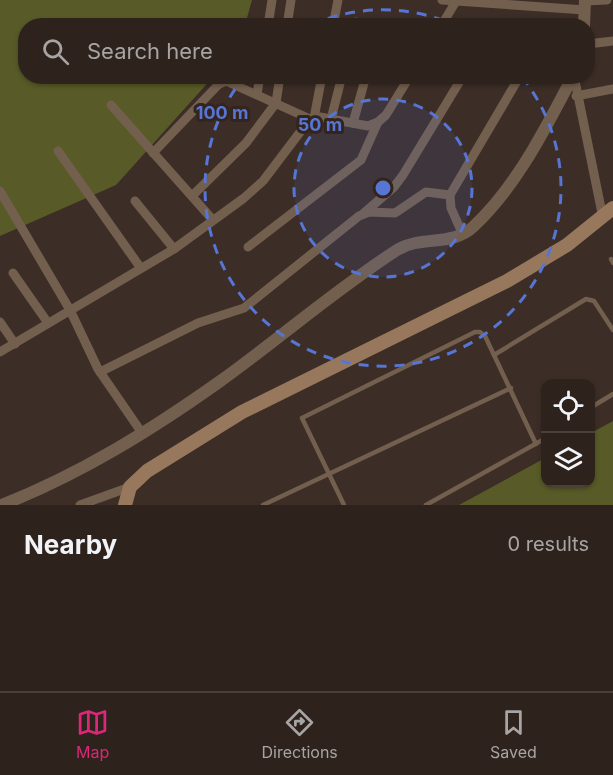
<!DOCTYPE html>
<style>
:root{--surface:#2e221d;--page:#3a2f2a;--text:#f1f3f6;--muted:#a7a4a4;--line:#493f3b;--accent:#db2777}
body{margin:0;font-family:Inter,sans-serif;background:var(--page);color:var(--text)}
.controls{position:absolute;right:18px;bottom:18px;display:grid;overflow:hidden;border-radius:12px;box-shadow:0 2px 4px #0004}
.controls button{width:54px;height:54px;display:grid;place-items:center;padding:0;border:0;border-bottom:2px solid var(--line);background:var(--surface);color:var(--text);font:30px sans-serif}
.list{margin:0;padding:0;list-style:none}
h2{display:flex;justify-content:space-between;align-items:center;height:78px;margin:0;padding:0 24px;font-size:26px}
h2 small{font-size:20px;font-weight:400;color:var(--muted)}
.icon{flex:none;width:33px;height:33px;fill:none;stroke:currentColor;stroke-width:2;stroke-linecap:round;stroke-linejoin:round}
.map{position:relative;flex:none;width:613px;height:505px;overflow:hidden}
.search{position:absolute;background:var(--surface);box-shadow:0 2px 4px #0004;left:18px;right:18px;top:18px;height:66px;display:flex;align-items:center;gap:15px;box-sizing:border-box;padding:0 21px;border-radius:24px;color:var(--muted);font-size:22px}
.sheet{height:186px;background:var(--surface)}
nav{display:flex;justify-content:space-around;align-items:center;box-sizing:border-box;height:84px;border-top:2px solid var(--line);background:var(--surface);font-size:16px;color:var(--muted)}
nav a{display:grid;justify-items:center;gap:3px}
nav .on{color:var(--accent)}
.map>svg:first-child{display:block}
</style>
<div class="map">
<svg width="613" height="505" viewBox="0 0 613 505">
<rect width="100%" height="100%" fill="#3d2d27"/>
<g fill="#585b27">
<path d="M 0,0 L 252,0 L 245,25 L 26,26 L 26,76 L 213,77 L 116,185 L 0,236 Z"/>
<path d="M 613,421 L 613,505 L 459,505 L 545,458 L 546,482 L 590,482 L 591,433 Z"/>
</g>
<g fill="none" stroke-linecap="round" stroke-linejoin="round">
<g stroke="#735f4e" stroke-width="4.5">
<path d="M 611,259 L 613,263"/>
<path d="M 494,355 L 586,299 L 594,301 L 613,330"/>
<path d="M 590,408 L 613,394"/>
<path d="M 263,505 L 511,388"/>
<path d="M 344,505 L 302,418 L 475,332 L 480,332 L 485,336 L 536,444"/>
<path d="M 426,505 L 546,438"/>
</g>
<g stroke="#735f4e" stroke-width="9">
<path d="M 442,0 L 585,10"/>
<path d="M 585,1 L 607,0"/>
<path d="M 268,26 L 272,0"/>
<path d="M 287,26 L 291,0"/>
<path d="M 333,26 L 338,0"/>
<path d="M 355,26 L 356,22"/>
<path d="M 441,26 L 455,3"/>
<path d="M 588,44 L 613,41"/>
<path d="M 574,76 L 603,218"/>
<path d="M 257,94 L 260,76"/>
<path d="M 576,96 L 613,89"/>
<path d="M 111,105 L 212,219"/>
<path d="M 314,118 L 322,76"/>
<path d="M 331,119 L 342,76"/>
<path d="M 353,123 L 366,76"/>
<path d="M 58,151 L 140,267"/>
<path d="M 153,153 L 219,84 L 226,81 L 310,119"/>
<path d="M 0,191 L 70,310 L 98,369 L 142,433"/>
<path d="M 192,196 L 246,143 L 276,103 L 280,76"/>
<path d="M 135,201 L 174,249"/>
<path d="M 364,213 L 394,187 L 403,175 L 463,76"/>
<path d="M 463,235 L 451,208 L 450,195 L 520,76"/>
<path d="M 248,247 L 361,160 L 378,122"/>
<path d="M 13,273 L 48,323"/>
<path d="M 0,322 L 15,344"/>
<path d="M 0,352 L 174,249 L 244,198 L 263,181 L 310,119 L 320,117 L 368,126 L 378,122 L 386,115 L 410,76"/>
<path d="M 100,372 L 198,323 L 244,308 L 359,216 L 369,212 L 395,213 L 426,192 L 450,195"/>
<path d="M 80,505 L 130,487"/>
</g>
<g stroke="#735f4e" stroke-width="12">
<path d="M 584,26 L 585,0"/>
<path d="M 2,505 C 80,474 150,431 219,382 C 279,339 335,290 397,250 C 421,235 452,247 473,227 C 517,186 545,129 573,76"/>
</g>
<path stroke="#98785c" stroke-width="14" d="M 125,505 L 130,487 L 147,471 L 242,412 L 507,281 L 567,245 L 613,208"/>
</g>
<circle cx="383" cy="188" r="89" fill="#5675d4" fill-opacity=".12"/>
<g fill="none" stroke="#5675d4" stroke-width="3" stroke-dasharray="10 8">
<circle cx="383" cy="188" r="89"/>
<path d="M311 25A178 178 0 0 1 455 25M522 77A178 178 0 1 1 244 77"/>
</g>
<circle cx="383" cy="188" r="9" fill="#5675d4" stroke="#33241d" stroke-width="3"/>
<g font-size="18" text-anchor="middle" font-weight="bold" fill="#5675d4" stroke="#33241d" stroke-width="6" stroke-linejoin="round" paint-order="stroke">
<text x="222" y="119">100 m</text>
<text x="320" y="131">50 m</text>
</g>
</svg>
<div class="controls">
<button><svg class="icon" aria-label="locate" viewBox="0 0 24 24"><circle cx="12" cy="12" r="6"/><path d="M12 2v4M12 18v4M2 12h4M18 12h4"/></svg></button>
<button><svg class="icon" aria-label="layers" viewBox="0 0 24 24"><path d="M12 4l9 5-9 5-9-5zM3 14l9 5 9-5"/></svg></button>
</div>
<div class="search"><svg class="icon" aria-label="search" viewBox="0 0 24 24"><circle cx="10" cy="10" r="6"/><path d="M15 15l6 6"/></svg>Search here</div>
</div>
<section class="sheet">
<h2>Nearby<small>0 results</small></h2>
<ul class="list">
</ul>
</section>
<nav>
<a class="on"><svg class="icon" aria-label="map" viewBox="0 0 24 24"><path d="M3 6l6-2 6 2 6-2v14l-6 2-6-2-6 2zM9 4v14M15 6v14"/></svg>Map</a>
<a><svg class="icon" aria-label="directions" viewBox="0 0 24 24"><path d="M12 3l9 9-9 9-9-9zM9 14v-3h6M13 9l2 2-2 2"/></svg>Directions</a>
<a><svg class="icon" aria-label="saved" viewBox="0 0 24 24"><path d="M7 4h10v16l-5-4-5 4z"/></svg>Saved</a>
</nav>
